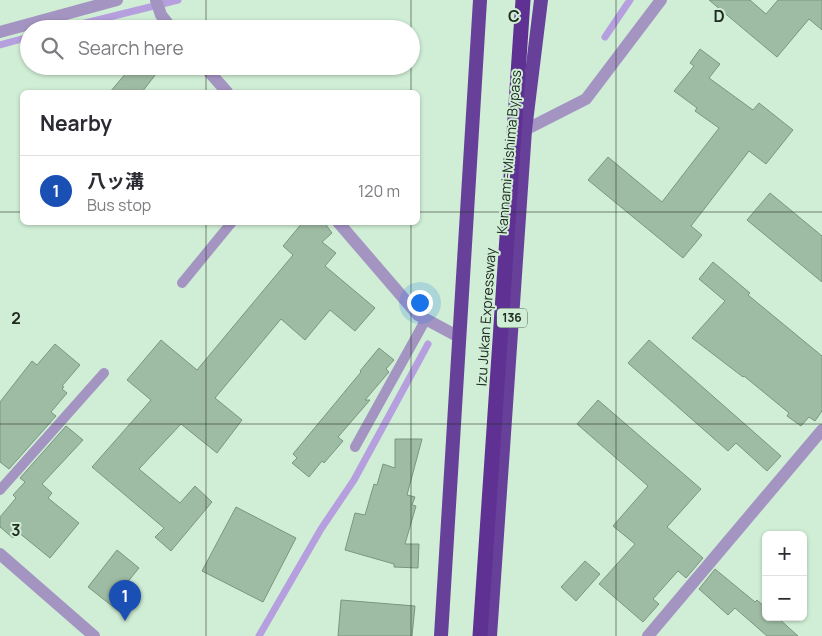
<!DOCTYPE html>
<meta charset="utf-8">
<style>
:root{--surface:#fff;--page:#f2f2f3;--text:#2b2b33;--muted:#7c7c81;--line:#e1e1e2;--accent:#0b8043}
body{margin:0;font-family:Manrope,"Noto Sans JP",sans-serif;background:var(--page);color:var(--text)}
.controls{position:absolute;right:15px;bottom:15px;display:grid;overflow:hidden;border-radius:8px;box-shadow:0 1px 4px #0004}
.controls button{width:45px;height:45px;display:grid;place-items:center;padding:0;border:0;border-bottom:1px solid var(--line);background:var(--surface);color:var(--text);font:25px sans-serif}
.you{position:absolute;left:419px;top:302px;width:18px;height:18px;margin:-12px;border:4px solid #fff;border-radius:50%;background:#1a73e8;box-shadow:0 0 0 8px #1a73e833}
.badge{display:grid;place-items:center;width:32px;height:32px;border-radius:50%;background:var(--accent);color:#fff;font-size:16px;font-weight:700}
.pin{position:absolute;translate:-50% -41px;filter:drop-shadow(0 1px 2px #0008)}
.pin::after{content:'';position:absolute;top:26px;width:18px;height:15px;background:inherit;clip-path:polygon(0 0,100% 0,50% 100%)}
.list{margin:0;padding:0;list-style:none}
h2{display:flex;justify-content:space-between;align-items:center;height:65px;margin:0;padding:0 20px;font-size:21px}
h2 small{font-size:16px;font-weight:400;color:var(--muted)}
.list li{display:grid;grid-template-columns:32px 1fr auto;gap:15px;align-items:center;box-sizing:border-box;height:70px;padding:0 20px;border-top:1px solid var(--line)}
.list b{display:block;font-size:19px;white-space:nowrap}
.list p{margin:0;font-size:16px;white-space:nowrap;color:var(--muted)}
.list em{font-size:16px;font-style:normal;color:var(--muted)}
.icon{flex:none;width:28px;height:28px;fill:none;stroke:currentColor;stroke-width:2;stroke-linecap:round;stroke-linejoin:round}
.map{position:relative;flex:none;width:822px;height:636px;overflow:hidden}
.search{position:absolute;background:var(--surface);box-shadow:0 1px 4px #0004;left:20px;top:20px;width:400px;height:55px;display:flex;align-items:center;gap:12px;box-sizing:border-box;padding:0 18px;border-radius:28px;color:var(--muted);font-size:19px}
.panel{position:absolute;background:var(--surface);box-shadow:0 1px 4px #0004;left:20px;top:90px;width:400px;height:135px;border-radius:8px}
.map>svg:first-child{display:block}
</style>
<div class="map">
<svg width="822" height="636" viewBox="0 0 822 636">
<rect width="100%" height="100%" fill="#d0eed5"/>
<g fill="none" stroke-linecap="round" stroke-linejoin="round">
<g stroke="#b69fdf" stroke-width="7">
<path d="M 61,29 L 178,0"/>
<path d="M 605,37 L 630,0"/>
<path d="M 0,45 L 29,37"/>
<path d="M 259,636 L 321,529 L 354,480 L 428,344"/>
</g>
</g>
<g fill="#9ebba3" stroke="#7a967f">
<path d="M 709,0 L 750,0 L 766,14 L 778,0 L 822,0 L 822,30 L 809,19 L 777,57 Z"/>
<path d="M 700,49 L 720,64 L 709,78 L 753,110 L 759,103 L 793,130 L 766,164 L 749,151 L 691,226 L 702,235 L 683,258 L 588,180 L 608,157 L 662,202 L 719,128 L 695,111 L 697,108 L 674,91 L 694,66 L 690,63 Z"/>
<path d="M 132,66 L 146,66 L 156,74 L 142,92 L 110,92 Z"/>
<path d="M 770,193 L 822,236 L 822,282 L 747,220 Z"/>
<path d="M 303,222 L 324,222 L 332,233 L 322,242 L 336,253 L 325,266 L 375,308 L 355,331 L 330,310 L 305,340 L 281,319 L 215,398 L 242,420 L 217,453 L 181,424 L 139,469 L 180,503 L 195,486 L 212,502 L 171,551 L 155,537 L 164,528 L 92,467 L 151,400 L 127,380 L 161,340 L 197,370 L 293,255 L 283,246 Z"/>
<path d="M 713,262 L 750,293 L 748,295 L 822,356 L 822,411 L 815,421 L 809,417 L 801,426 L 787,416 L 789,413 L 744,376 L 743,377 L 692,338 L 725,301 L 699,279 Z"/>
<path d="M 649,340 L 781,456 L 767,471 L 736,443 L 728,451 L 628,363 Z"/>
<path d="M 55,344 L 80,365 L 62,386 L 64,387 L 62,389 L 67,393 L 51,412 L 56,416 L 9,469 L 0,462 L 0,402 L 32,361 L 37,365 Z"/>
<path d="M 379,348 L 394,360 L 386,369 L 389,372 L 365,400 L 370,400 L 338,437 L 343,441 L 324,463 L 322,461 L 309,477 L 292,463 L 297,458 L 293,454 L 361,372 L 360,371 Z"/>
<path d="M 598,400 L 701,489 L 667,527 L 703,558 L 686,578 L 678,571 L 653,599 L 659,604 L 643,622 L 599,584 L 635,544 L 613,526 L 648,486 L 577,424 Z"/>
<path d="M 66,426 L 83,440 L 42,484 L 52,493 L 48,498 L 79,523 L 50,558 L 18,532 L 13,538 L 0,527 L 0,517 L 16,498 L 13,495 L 25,482 L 20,478 Z"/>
<path d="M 395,439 L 422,439 L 407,495 L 415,497 L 412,505 L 416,506 L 405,544 L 419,544 L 418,568 L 394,567 L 394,564 L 345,550 L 355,513 L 365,515 L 374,484 L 377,485 L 383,464 L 395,468 Z"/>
<path d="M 236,507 L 296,538 L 263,602 L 202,571 Z"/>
<path d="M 117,550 L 139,568 L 121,590 L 133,599 L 121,613 L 88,587 Z"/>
<path d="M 585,561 L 600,574 L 576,601 L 561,587 Z"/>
<path d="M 715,569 L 755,602 L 757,600 L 766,608 L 766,617 L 777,617 L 798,636 L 767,636 L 735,608 L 728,615 L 699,589 Z"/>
<path d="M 341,600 L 415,606 L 412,636 L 338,636 Z"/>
</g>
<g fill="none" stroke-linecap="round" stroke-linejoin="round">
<g stroke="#a494c2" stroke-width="10">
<path d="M 182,283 L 232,222"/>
<path d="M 355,447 L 426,319"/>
<path d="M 0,490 L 104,373"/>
</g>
<g stroke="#a494c2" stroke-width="12">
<path d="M 156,0 L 161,15 L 172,29"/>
<path d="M 0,32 L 117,0"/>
<path d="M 204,66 L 227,92"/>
<path d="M 525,130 L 586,99 L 661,0"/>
<path d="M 338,222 L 418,315 L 459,337"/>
<path d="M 648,636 L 822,430"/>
</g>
<path stroke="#a494c2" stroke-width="12" d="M 0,554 L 94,636"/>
<g stroke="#67409a" stroke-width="14">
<path d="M 441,636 L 480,0"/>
<path d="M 490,636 L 525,130 L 541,0"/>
</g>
<path stroke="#5e3193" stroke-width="15" d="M 480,636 L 523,0"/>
</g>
<path fill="none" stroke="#202b22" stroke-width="1" stroke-opacity="0.55" d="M 206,0 L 206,29M 411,0 L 411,29M 616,0 L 616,636M 206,66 L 206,92M 411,66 L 411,92M 0,212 L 22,212M 418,212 L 822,212M 206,222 L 206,636M 411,222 L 411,636M 0,424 L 822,424"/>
<g text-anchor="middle" stroke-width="4" stroke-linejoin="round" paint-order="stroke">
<rect fill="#d0eed5" stroke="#556658" stroke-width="1" x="497" y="308.5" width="30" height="19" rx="4"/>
<g font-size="12" font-weight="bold" fill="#202b22">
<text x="512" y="322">136</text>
</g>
<g font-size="14" fill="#202b22" stroke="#d0eed5">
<text transform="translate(509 152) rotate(-85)" y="5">Kannami-Mishima Bypass</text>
<text transform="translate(486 317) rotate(-86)" y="5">Izu Jukan Expressway</text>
</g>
</g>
<g font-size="16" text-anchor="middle" font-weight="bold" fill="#202b22" stroke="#d0eed5" stroke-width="4" stroke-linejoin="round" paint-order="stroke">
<text x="514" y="22">C</text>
<text x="719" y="22">D</text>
<text x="16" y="324">2</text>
<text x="16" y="536">3</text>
</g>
</svg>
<div class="controls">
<button>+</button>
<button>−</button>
</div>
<div class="you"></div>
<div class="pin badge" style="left:125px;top:621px;background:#1a4fb4">1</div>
<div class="search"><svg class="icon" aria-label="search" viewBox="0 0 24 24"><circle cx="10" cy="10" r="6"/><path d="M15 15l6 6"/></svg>Search here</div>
<section class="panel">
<h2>Nearby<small></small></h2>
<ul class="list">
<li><span class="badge" style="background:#1a4fb4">1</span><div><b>八ッ溝</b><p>Bus stop</p></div><em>120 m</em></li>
</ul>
</section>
</div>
